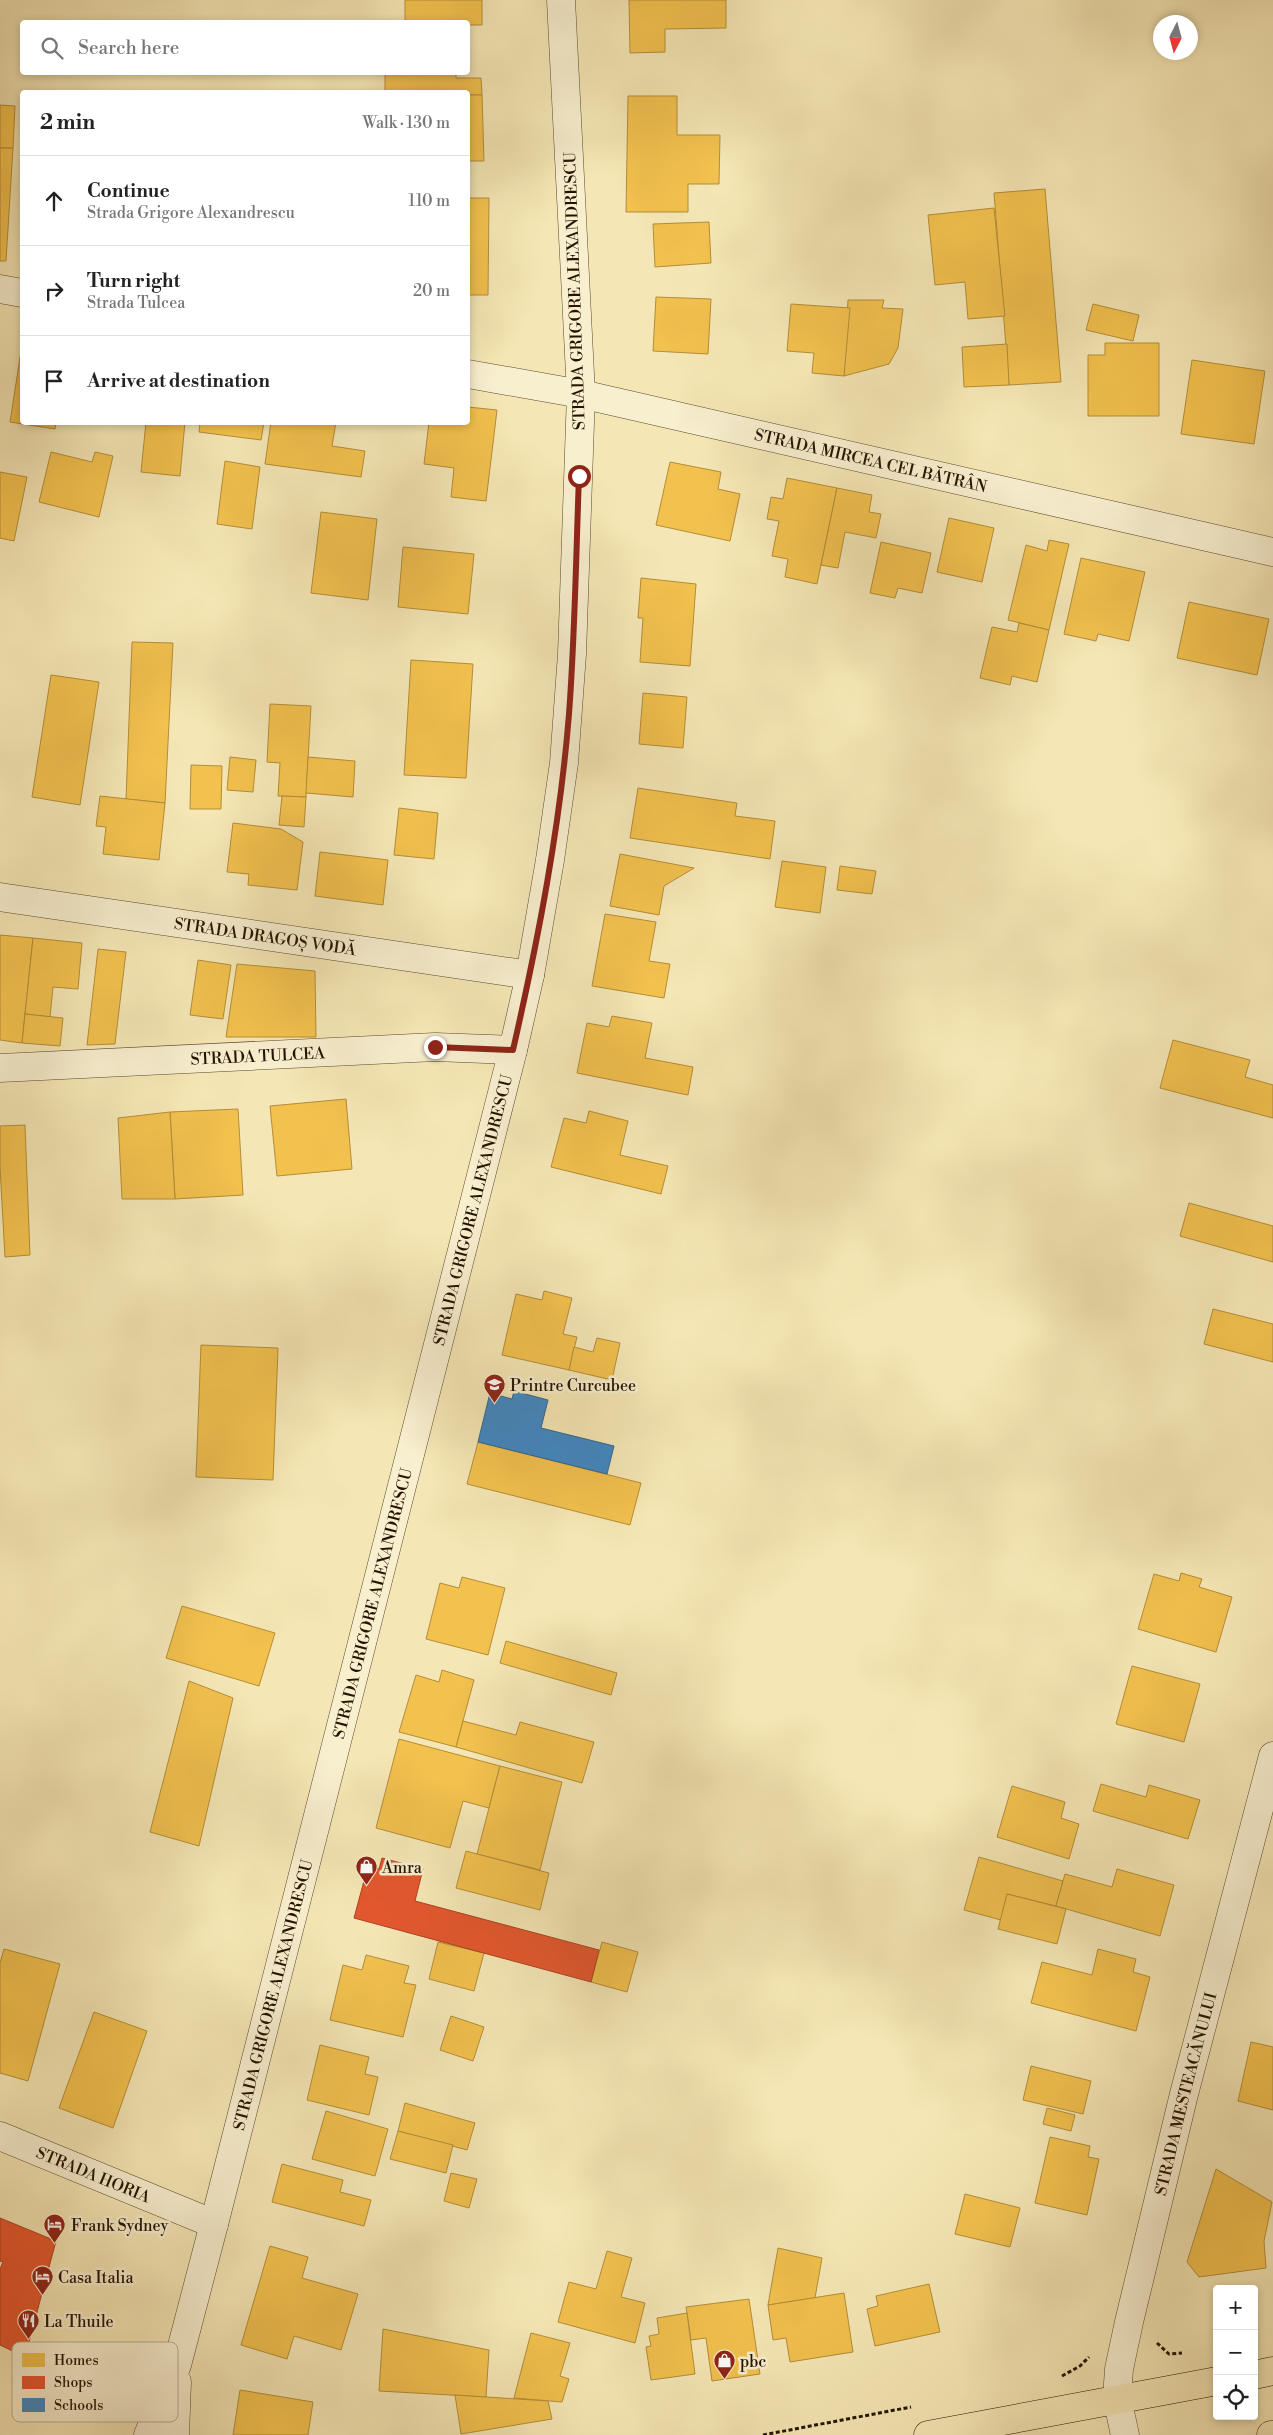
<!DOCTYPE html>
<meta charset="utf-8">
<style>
:root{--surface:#fff;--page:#f2f2f2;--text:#222;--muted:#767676;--line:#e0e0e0}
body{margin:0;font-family:"Libre Bodoni",serif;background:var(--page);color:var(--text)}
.controls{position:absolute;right:15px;bottom:15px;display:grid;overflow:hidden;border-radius:5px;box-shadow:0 2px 8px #0003}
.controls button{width:45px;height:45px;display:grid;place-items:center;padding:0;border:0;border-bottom:1px solid var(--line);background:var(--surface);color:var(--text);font:25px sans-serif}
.compass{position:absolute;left:1153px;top:15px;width:45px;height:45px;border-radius:50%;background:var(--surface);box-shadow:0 2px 8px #0003;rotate:186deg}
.stop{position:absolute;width:15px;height:15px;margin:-11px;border:4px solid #8f2418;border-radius:50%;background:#fff}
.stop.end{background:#8f2418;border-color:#fff;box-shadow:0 1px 5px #0008}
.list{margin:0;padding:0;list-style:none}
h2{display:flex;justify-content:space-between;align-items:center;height:65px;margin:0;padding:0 20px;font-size:21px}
h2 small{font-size:16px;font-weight:400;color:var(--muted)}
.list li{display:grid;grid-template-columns:32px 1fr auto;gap:15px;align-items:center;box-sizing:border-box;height:90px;padding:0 20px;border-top:1px solid var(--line)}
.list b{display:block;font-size:19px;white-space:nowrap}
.list p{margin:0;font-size:16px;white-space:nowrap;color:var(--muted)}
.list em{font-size:16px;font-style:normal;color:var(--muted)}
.icon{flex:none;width:28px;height:28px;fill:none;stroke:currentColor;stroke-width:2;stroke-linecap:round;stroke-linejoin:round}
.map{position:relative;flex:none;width:1273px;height:2435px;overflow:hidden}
.search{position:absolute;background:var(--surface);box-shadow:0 2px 8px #0003;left:20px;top:20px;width:450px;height:55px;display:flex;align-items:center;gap:12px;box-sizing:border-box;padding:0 18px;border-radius:5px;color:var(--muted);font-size:19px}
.panel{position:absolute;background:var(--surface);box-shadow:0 2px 8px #0003;left:20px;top:90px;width:450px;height:335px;border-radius:5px}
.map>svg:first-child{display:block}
</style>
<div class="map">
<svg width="1273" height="2435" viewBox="0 0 1273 2435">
<rect width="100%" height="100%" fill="#f5e7b5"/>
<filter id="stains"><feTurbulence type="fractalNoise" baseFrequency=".004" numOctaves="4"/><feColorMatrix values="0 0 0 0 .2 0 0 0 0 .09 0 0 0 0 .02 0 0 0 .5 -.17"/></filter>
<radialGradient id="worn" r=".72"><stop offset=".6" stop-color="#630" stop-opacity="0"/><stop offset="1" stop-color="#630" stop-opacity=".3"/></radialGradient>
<g fill="#f2c14e" stroke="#b48d37">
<path d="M 405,0 L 482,0 L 482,25 L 468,25 L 468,22 L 405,22 Z"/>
<path d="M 629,0 L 726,0 L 726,28 L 665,29 L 665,52 L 630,53 Z"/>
<path d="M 385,72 L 456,72 L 456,78 L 481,78 L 482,95 L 468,95 L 468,92 L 385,92 Z"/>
<path d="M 468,95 L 482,95 L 484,161 L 468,161 Z"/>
<path d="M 628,96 L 677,96 L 677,135 L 720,135 L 719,184 L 688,184 L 688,212 L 626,212 Z"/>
<path d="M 0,105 L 15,106 L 13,148 L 0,148 Z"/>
<path d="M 0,148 L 13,148 L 6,261 L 0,261 Z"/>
<path d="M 1045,189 L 1061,382 L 1009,385 L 994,193 Z"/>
<path d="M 468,198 L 489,198 L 488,295 L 468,295 Z"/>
<path d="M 994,208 L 1005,316 L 968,319 L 965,282 L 935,285 L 928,215 Z"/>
<path d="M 709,222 L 711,263 L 655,267 L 653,224 Z"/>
<path d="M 656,297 L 711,299 L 708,354 L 653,351 Z"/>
<path d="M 848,300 L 884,300 L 882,308 L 903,309 L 898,348 L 889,364 L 844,376 Z"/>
<path d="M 791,304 L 850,308 L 844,376 L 812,373 L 814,353 L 787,351 Z"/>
<path d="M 1093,304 L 1139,315 L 1133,341 L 1086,330 Z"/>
<path d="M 1105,343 L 1159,343 L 1159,416 L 1088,416 L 1088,355 L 1105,355 Z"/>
<path d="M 1007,344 L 1009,385 L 964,387 L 962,347 Z"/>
<path d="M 22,345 L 22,422 L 56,422 L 55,429 L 10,422 Z"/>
<path d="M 1192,360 L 1265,371 L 1254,444 L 1181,434 Z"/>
<path d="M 468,407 L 497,410 L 486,501 L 451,497 L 454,468 L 424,464 L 429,422 L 468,422 Z"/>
<path d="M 146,422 L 185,422 L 180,476 L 141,472 Z"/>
<path d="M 200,422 L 264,422 L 261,440 L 199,432 Z"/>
<path d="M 271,422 L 336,422 L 332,446 L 365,451 L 361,477 L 265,464 Z"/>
<path d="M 51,452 L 92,462 L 95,452 L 113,456 L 99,517 L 39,502 Z"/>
<path d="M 225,461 L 260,467 L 252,529 L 217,524 Z"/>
<path d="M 670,462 L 721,472 L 718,489 L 740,494 L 730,541 L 656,525 Z"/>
<path d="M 0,472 L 27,477 L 14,541 L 0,538 Z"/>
<path d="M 787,478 L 837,488 L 817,584 L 785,577 L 788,559 L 772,556 L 779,521 L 767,519 L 771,497 L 783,499 Z"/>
<path d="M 837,488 L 872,495 L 869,512 L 881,514 L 876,538 L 845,532 L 838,568 L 821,565 Z"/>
<path d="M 321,512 L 377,519 L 368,600 L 311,593 Z"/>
<path d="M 949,518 L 994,528 L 982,582 L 937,572 Z"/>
<path d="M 1049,540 L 1069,544 L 1049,630 L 1008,620 L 1026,545 L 1047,551 Z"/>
<path d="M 881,542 L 931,553 L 922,593 L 898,588 L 895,598 L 870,593 Z"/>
<path d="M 403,547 L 474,554 L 468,614 L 398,607 Z"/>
<path d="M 1081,558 L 1145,572 L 1129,641 L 1098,634 L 1096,641 L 1064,634 Z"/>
<path d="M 641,578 L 696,584 L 690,666 L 640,662 L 643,618 L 638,618 Z"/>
<path d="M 1189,602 L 1269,619 L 1257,675 L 1177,658 Z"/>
<path d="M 1019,623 L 1049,630 L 1037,682 L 1012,676 L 1010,685 L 980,678 L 992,627 L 1017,632 Z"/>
<path d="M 132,642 L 173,643 L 165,803 L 126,799 Z"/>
<path d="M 411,660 L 473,664 L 466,778 L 404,775 Z"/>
<path d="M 51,675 L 99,682 L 80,805 L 32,797 Z"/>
<path d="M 643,693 L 687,697 L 683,748 L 639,744 Z"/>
<path d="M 270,704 L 311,706 L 306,797 L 278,796 L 280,763 L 267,762 Z"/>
<path d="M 230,757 L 256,760 L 253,792 L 227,790 Z"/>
<path d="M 308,757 L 355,761 L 353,797 L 306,793 Z"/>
<path d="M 191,765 L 222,766 L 221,809 L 190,809 Z"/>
<path d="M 638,788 L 737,803 L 735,816 L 775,821 L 770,859 L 630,838 Z"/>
<path d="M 100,796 L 165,803 L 159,860 L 103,854 L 106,827 L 96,826 Z"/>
<path d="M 282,796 L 306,797 L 304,827 L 279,825 Z"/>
<path d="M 399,808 L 438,813 L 434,859 L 394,855 Z"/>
<path d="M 233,823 L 281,829 L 303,842 L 297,890 L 248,885 L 249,874 L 227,872 Z"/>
<path d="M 320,852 L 388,860 L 383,905 L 315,896 Z"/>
<path d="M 620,854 L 694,868 L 664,886 L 659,915 L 610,906 Z"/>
<path d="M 782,861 L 826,867 L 820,913 L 775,907 Z"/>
<path d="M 840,866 L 876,871 L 872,894 L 837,890 Z"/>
<path d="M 605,914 L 656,922 L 649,961 L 670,964 L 664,998 L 592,986 Z"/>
<path d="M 0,935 L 33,938 L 22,1043 L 0,1040 Z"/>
<path d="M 33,938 L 82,943 L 78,989 L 53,987 L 50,1017 L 25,1014 Z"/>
<path d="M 98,949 L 126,952 L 115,1044 L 87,1045 Z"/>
<path d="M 198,960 L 231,965 L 223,1019 L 190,1015 Z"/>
<path d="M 237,964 L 315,971 L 316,1037 L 226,1037 Z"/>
<path d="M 25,1014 L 63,1018 L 60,1046 L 22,1043 Z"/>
<path d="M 612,1016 L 652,1023 L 645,1058 L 693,1067 L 688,1095 L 577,1073 L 587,1023 L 609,1027 Z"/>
<path d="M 1173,1040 L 1250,1060 L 1245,1077 L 1273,1085 L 1273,1118 L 1160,1088 Z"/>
<path d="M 346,1099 L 352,1169 L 277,1176 L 270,1106 Z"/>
<path d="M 238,1109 L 243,1195 L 175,1199 L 170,1112 Z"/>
<path d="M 589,1111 L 628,1121 L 620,1155 L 668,1166 L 661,1194 L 551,1167 L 564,1118 L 586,1123 Z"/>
<path d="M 170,1112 L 175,1199 L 122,1199 L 118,1118 Z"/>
<path d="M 25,1125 L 30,1255 L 5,1257 L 0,1167 L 0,1126 Z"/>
<path d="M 1189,1203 L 1273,1226 L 1273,1262 L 1180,1236 Z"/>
<path d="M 544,1291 L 572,1298 L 563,1334 L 577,1337 L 569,1370 L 502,1355 L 516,1294 L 542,1300 Z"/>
<path d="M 1213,1309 L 1273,1324 L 1273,1362 L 1204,1344 Z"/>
<path d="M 597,1338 L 620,1343 L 612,1380 L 569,1370 L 574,1347 L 593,1352 Z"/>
<path d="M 201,1345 L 278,1348 L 273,1480 L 196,1477 Z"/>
<path d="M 478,1442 L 641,1483 L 630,1525 L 467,1484 Z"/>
<path d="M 1181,1573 L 1202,1579 L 1199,1587 L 1232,1597 L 1216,1652 L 1138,1629 L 1154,1574 L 1179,1581 Z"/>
<path d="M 462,1577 L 505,1588 L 488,1655 L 426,1639 L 440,1583 L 459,1588 Z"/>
<path d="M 182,1606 L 275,1633 L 259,1686 L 166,1658 Z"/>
<path d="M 506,1641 L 617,1673 L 611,1695 L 500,1663 Z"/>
<path d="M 1132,1666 L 1200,1684 L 1184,1742 L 1116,1724 Z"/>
<path d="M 442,1670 L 474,1680 L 456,1747 L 399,1732 L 416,1675 L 439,1682 Z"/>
<path d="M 189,1681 L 233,1698 L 199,1846 L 150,1832 Z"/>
<path d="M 463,1721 L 516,1735 L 520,1722 L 594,1742 L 582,1783 L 456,1747 Z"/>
<path d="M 399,1739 L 500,1766 L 489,1808 L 463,1801 L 450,1848 L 376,1828 Z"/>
<path d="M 500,1766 L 562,1782 L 540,1870 L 477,1854 Z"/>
<path d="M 1101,1784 L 1146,1797 L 1149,1785 L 1200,1800 L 1188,1839 L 1093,1811 Z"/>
<path d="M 1012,1786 L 1065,1802 L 1061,1818 L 1079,1824 L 1069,1859 L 997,1837 Z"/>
<path d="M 466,1851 L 549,1873 L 540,1910 L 456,1888 Z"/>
<path d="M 979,1857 L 1063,1881 L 1056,1906 L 1007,1894 L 1001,1920 L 964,1910 Z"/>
<path d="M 1117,1869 L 1174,1885 L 1160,1936 L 1056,1906 L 1065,1874 L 1112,1887 Z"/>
<path d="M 1007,1894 L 1066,1909 L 1057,1944 L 998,1929 Z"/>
<path d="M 438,1942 L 484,1953 L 474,1991 L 429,1979 Z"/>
<path d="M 602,1942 L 638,1952 L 627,1992 L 591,1982 Z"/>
<path d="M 4,1949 L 60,1964 L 28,2081 L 0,2073 L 0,1963 Z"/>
<path d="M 1098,1949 L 1136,1959 L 1133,1972 L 1150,1977 L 1136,2031 L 1031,2003 L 1042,1962 L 1092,1975 Z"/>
<path d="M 366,1955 L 409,1966 L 404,1983 L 416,1985 L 403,2037 L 330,2020 L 343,1965 L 362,1970 Z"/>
<path d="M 94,2012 L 147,2031 L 113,2128 L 59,2108 Z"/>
<path d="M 451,2016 L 484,2027 L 473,2061 L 440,2050 Z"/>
<path d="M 1251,2042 L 1273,2047 L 1273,2110 L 1238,2101 Z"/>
<path d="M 320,2045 L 369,2057 L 365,2074 L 378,2077 L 369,2115 L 307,2100 Z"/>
<path d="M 1031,2066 L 1091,2081 L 1083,2114 L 1023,2100 Z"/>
<path d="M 405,2103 L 475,2123 L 467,2150 L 398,2131 Z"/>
<path d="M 1047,2108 L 1075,2115 L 1071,2131 L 1043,2124 Z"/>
<path d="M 326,2111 L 388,2129 L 375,2176 L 312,2159 Z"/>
<path d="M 398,2131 L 453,2145 L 446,2173 L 390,2159 Z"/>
<path d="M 1050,2137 L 1090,2146 L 1088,2157 L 1099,2159 L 1087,2215 L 1035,2203 Z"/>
<path d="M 282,2164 L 343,2180 L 340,2192 L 371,2200 L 364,2226 L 272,2202 Z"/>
<path d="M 1216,2169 L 1272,2202 L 1264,2241 L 1266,2268 L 1199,2277 L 1187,2262 Z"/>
<path d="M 451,2173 L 477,2179 L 469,2208 L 444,2201 Z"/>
<path d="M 965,2194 L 1020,2208 L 1010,2247 L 955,2234 Z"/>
<path d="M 270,2246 L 308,2257 L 302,2278 L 358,2294 L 341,2350 L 294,2336 L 287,2359 L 241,2345 Z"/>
<path d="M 778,2248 L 822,2258 L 815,2298 L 768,2305 Z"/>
<path d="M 607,2251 L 632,2258 L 621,2297 L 645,2303 L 635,2343 L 558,2322 L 569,2282 L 596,2289 Z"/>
<path d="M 929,2284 L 940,2332 L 875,2346 L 867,2309 L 878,2306 L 876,2296 Z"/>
<path d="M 844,2293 L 853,2352 L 790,2362 L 786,2338 L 773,2340 L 768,2305 Z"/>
<path d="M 749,2299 L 760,2374 L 712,2381 L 706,2338 L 691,2340 L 686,2307 Z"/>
<path d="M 687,2313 L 695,2374 L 651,2380 L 646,2347 L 651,2346 L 649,2336 L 659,2334 L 657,2318 Z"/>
<path d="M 383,2329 L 489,2350 L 486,2397 L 379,2391 Z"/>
<path d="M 531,2333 L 570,2343 L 560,2376 L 569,2379 L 562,2402 L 514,2398 Z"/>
<path d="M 240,2390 L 313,2402 L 308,2435 L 233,2435 Z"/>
<path d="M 455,2395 L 548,2401 L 552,2419 L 461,2434 Z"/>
</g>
<g fill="#e4572e" stroke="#ab4320">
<path d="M 382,1858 L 423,1869 L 415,1901 L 599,1950 L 591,1982 L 354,1918 L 368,1866 L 379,1869 Z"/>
<path d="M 0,2218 L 56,2241 L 25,2357 L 0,2345 L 0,2269 L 3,2262 L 0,2261 Z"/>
</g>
<path fill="#3f88c5" stroke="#37658a" d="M 514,1391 L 548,1400 L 541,1428 L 614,1446 L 607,1474 L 478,1442 L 490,1393 L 512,1399 Z"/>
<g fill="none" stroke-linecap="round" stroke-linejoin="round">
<defs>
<g id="minor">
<path d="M 0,289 L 22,293"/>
<path id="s1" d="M 468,374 L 581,394 L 1273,552"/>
<path id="s2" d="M 0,897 L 530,975"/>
<path id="s3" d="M 0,1068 L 435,1047 L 513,1050"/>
<path id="s4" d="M 0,2136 L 214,2224"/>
<path id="s5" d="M 148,2435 L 177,2365 L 214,2224 L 513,1050 L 530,975 L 550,860 L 564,763 L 572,654 L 581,394 L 561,0"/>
<path d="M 175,2435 L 177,2382"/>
<path id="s6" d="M 1125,2435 L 1117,2398 L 1119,2369 L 1129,2322 L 1184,2094 L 1273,1756"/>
</g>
<g id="major">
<path d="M 1254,2375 L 1273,2371"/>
<path d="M 928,2435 L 1217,2381"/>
<path d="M 1271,2435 L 1273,2435"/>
</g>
</defs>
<use href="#minor" stroke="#59482d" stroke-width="29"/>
<use href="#major" stroke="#251300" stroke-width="29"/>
<g stroke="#251300" stroke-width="3" stroke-dasharray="4 2.5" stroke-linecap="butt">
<path d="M 1157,2343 L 1169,2354 L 1182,2353"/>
<path d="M 1062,2376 L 1080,2366 L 1089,2357"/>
<path d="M 763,2435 L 911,2407"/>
</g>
<use href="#minor" stroke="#f8efcf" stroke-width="28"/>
<use href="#major" stroke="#f5e7b5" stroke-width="28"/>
</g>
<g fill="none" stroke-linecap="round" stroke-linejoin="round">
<path stroke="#8f2418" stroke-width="6" d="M 435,1047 L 513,1050 C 538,940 560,827 569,714 C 575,635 576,555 579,476"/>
</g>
<defs>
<symbol id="school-pin" viewBox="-11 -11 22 30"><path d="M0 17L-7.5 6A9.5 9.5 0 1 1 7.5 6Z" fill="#8f2418" stroke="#f8efcf"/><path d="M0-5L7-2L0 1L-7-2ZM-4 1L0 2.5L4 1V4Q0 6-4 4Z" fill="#fff"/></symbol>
<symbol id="shop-pin" viewBox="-11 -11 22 30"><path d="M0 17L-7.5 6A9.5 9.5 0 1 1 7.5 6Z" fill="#8f2418" stroke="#f8efcf"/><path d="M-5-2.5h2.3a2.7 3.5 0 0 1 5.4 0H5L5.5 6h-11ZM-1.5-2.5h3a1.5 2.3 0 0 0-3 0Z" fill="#fff"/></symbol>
<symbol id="hotel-pin" viewBox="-11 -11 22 30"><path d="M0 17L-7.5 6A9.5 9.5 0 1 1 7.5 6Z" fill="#8f2418" stroke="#f8efcf"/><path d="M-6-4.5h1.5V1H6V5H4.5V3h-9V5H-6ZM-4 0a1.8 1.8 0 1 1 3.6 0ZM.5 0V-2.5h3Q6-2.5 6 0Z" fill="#fff"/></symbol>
<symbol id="restaurant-pin" viewBox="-11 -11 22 30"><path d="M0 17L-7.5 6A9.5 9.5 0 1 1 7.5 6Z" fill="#8f2418" stroke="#f8efcf"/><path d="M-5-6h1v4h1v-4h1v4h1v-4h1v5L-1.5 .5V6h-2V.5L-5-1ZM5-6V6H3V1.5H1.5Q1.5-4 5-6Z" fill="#fff"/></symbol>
</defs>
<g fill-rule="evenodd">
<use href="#school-pin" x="482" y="1372" width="25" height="34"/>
<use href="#shop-pin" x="354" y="1854" width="25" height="34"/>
<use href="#hotel-pin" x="42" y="2212" width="25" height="34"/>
<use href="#hotel-pin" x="30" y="2264" width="25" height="34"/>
<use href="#restaurant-pin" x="16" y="2308" width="25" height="34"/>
<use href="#shop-pin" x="712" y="2348" width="25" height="34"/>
</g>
<g text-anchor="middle" stroke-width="5" stroke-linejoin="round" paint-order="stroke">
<g font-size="16" fill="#251300" stroke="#f8efcf">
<text transform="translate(574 291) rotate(-92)" y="6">STRADA GRIGORE ALEXANDRESCU</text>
<text dy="6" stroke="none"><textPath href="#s1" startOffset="412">STRADA MIRCEA CEL BĂTRÂN</textPath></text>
<text dy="6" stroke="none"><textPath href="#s2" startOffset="268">STRADA DRAGOȘ VODĂ</textPath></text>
<text dy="6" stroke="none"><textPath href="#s3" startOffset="258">STRADA TULCEA</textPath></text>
<text dy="6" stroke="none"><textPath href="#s5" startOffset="1268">STRADA GRIGORE ALEXANDRESCU</textPath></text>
<text dy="6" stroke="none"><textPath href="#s5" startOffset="862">STRADA GRIGORE ALEXANDRESCU</textPath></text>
<text dy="6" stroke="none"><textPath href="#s5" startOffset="458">STRADA GRIGORE ALEXANDRESCU</textPath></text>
<text dy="6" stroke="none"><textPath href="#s6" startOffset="350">STRADA MESTEACĂNULUI</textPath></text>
<text dy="6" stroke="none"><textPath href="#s4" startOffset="101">STRADA HORIA</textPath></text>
</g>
<g font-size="16" fill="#251300" stroke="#f8efcf" text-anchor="start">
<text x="510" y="1391">Printre Curcubee</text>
<text x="382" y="1873">Amra</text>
<text x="71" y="2231">Frank Sydney</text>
<text x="58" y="2283">Casa Italia</text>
<text x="44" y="2327">La Thuile</text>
<text x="740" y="2367">pbc</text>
</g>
</g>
<rect x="12" y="2342" width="166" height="80" rx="8" fill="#f8efcf" stroke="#b9ad91" stroke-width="1"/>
<rect x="22" y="2353" width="23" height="14" fill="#f2c14e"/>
<rect x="22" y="2376" width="23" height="13" fill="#e4572e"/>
<rect x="22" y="2398" width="23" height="14" fill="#3f88c5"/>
<g font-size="14" fill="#251300">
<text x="54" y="2365">Homes</text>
<text x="54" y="2387">Shops</text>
<text x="54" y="2410">Schools</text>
</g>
<rect width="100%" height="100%" filter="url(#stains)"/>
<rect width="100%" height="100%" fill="url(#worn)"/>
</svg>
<div class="controls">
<button>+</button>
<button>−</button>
<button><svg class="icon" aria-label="locate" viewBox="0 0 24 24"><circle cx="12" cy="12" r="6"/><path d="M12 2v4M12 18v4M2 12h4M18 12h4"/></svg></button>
</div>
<svg class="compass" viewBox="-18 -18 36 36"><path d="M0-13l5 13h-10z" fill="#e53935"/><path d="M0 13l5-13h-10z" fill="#767676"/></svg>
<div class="stop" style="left:579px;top:476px"></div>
<div class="stop end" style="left:435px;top:1047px"></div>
<div class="search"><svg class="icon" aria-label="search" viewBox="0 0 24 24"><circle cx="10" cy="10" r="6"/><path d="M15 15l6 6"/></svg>Search here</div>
<section class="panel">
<h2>2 min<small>Walk · 130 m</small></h2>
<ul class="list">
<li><svg class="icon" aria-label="ahead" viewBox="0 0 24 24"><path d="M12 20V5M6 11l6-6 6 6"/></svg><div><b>Continue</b><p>Strada Grigore Alexandrescu</p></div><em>110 m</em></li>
<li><svg class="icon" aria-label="right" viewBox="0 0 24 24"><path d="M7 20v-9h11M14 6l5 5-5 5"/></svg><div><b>Turn right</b><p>Strada Tulcea</p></div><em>20 m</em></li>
<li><svg class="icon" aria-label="arrive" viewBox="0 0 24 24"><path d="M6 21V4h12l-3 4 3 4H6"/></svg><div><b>Arrive at destination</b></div></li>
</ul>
</section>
</div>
